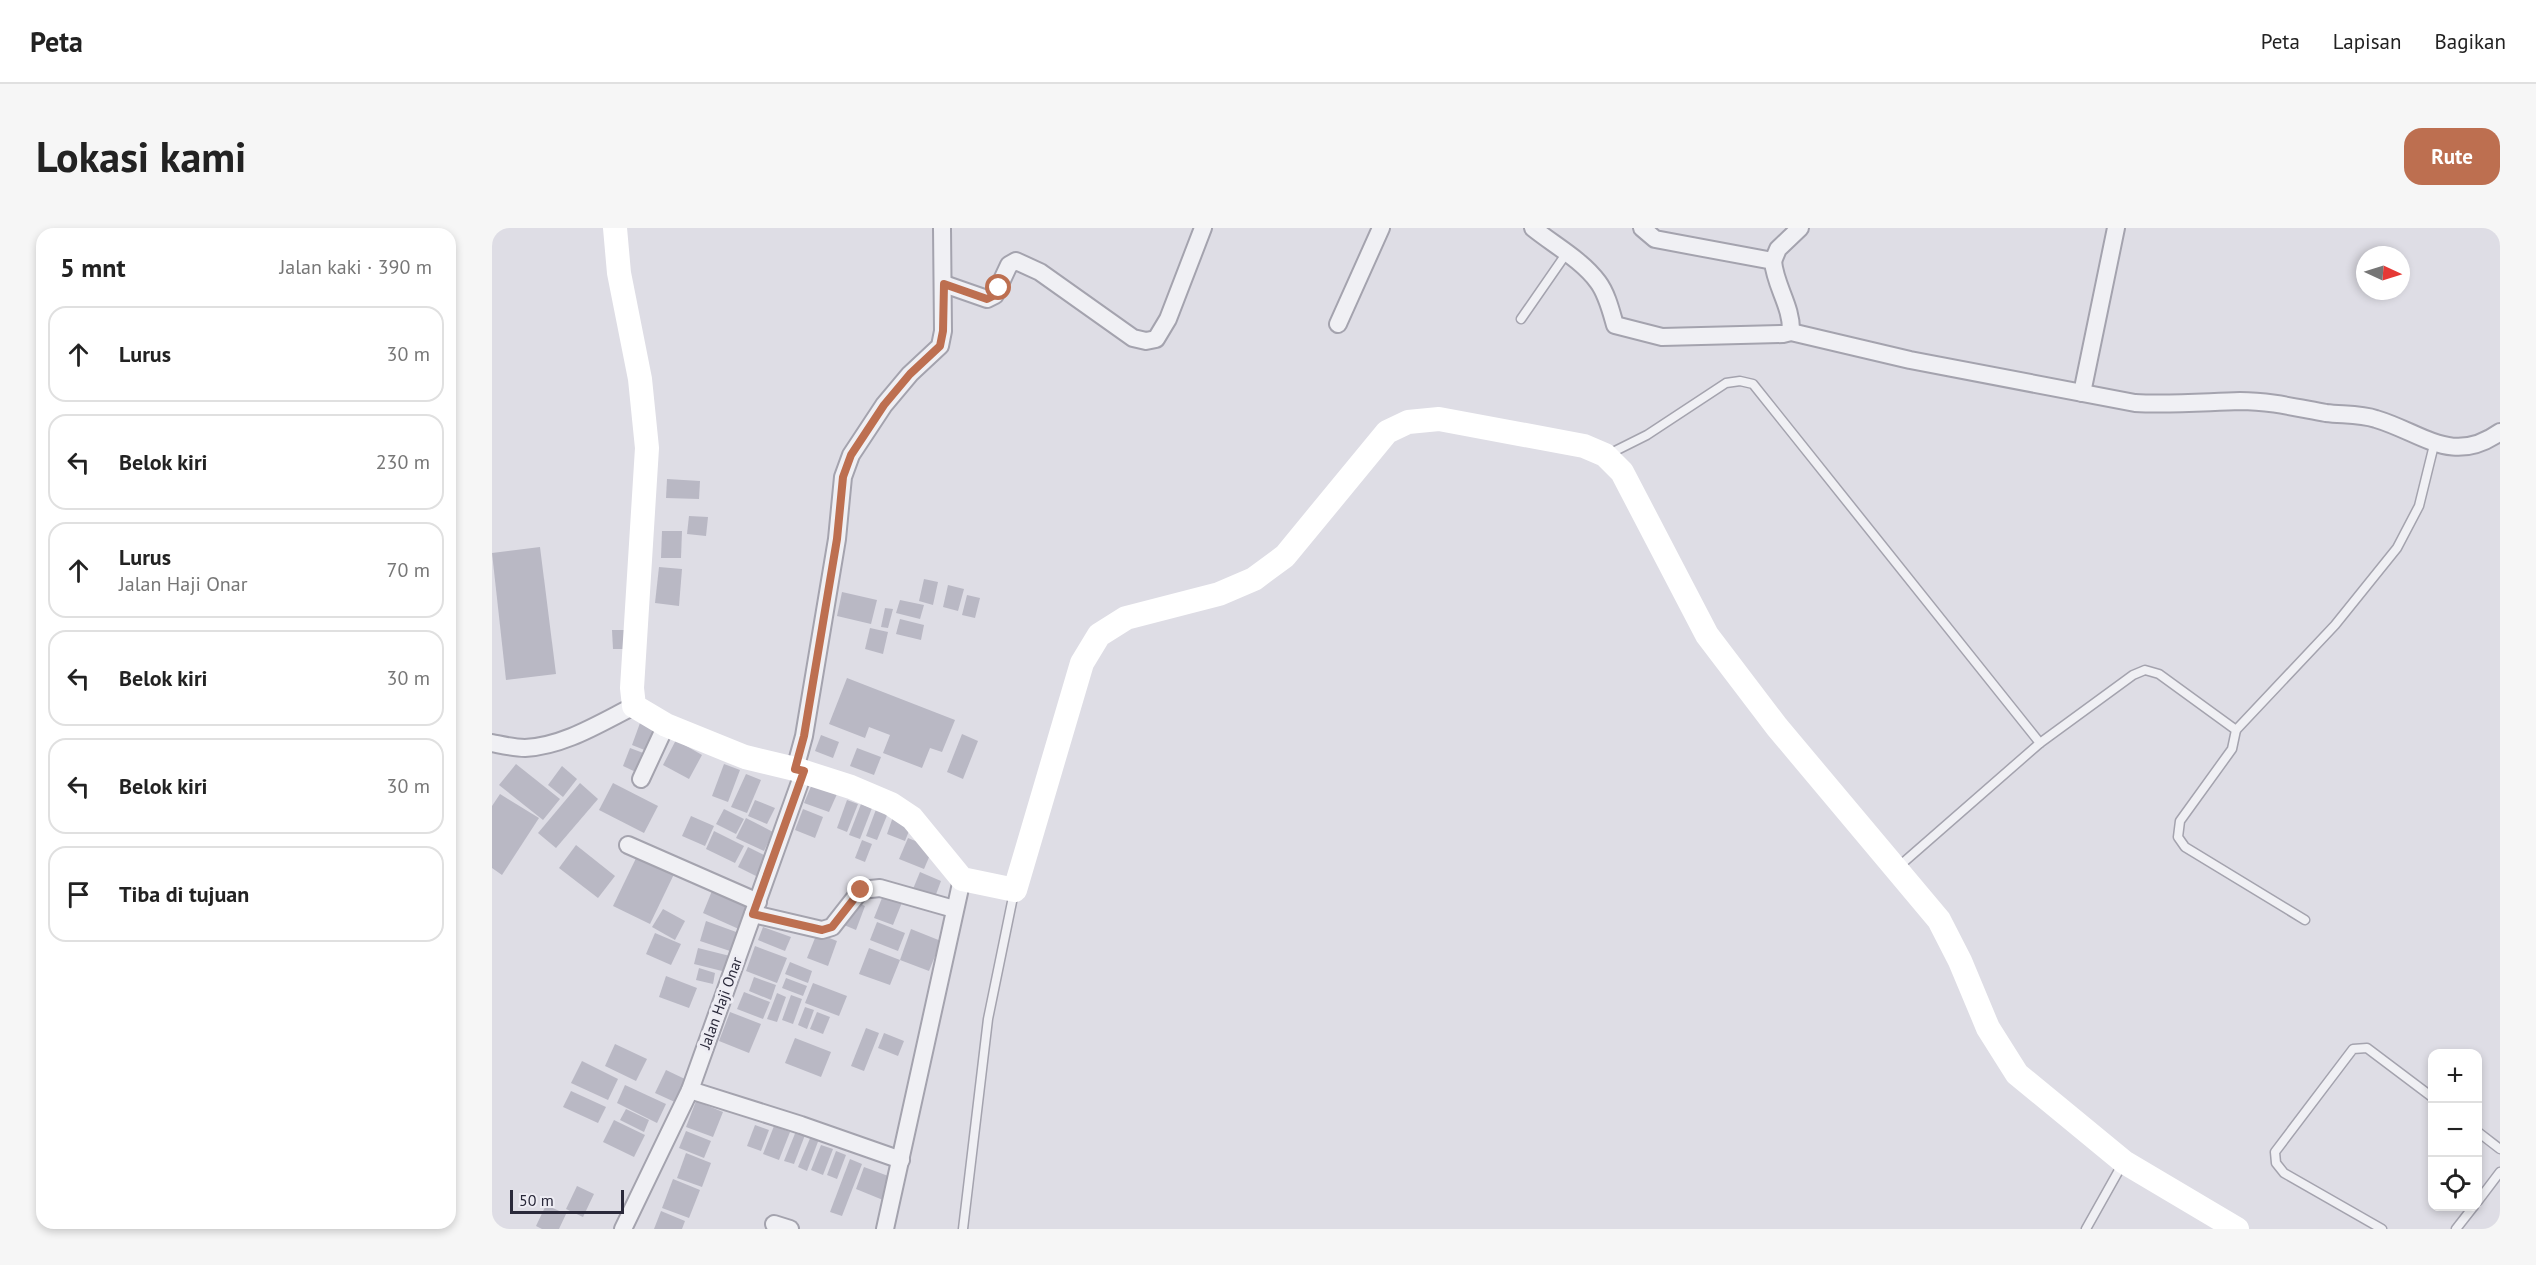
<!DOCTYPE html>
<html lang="id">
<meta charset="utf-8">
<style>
:root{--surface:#fff;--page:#f6f6f6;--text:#222;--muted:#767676;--line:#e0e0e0;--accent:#bd6f50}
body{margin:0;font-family:"PT Sans",sans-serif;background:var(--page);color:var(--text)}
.controls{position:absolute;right:18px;bottom:18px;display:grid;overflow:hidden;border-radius:12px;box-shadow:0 3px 9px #0003}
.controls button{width:54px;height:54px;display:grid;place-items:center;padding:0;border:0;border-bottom:2px solid var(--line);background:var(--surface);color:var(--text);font:30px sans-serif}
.compass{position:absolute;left:1864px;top:18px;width:54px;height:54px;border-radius:50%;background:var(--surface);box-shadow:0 3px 9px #0003;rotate:94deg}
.scale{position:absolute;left:18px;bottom:15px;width:114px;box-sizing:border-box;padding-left:6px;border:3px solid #2a293a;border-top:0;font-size:16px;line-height:21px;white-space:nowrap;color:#2a293a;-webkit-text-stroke:4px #edecf3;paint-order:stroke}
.stop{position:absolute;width:18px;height:18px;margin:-14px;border:4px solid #bd6f50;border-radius:50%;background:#fff}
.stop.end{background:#bd6f50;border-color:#fff;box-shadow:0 2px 6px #0008}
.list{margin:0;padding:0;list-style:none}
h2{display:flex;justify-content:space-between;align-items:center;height:78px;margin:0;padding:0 24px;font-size:26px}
h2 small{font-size:20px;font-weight:400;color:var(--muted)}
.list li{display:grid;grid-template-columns:39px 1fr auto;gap:18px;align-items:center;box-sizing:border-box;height:96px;margin:0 12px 12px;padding:0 12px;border:2px solid var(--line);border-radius:18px}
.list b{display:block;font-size:22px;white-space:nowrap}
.list p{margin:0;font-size:20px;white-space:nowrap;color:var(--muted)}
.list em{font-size:20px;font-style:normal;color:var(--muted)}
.icon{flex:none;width:33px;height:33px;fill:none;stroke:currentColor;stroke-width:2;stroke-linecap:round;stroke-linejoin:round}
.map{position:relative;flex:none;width:2008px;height:1001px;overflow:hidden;border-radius:18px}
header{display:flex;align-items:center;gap:36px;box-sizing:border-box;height:84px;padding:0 30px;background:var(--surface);border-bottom:2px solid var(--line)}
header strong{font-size:28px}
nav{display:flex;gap:33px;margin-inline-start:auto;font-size:21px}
.intro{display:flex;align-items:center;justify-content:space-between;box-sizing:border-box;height:144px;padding:0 36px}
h1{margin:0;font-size:42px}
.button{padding:15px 27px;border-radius:18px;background:var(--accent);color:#fff;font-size:21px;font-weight:700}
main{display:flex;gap:36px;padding:0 36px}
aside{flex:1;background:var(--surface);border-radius:18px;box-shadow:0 3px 9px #0003}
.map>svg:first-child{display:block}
</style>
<header>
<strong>Peta</strong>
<nav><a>Peta</a><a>Lapisan</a><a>Bagikan</a></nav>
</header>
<div class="intro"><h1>Lokasi kami</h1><a class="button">Rute</a></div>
<main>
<aside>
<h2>5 mnt<small>Jalan kaki · 390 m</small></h2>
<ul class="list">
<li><svg class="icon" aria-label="ahead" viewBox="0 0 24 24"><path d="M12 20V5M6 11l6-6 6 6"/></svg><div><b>Lurus</b></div><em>30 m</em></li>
<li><svg class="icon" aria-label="left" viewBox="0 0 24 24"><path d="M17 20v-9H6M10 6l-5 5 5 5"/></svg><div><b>Belok kiri</b></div><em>230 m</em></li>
<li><svg class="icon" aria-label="ahead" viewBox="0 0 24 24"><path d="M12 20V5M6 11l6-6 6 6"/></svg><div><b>Lurus</b><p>Jalan Haji Onar</p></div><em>70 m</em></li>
<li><svg class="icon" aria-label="left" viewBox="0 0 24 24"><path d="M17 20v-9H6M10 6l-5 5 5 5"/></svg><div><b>Belok kiri</b></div><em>30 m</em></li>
<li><svg class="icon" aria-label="left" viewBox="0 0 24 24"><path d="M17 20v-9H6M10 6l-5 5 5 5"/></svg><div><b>Belok kiri</b></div><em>30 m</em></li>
<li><svg class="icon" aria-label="arrive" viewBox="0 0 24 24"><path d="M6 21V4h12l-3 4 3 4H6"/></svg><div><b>Tiba di tujuan</b></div></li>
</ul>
</aside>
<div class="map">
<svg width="2008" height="1001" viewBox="0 0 2008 1001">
<rect width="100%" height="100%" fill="#dedde5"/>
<g fill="#b9b8c4">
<path d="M 175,251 L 208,253 L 207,271 L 174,270 Z"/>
<path d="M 197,288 L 216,289 L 214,308 L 195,306 Z"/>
<path d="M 170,303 L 190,303 L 189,330 L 169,330 Z"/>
<path d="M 48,319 L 64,446 L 14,452 L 0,325 Z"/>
<path d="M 167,339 L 190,341 L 187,378 L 163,375 Z"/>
<path d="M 432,351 L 446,354 L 441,377 L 427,373 Z"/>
<path d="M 456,357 L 472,361 L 466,383 L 451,379 Z"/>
<path d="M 350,364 L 385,372 L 379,396 L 345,388 Z"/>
<path d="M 475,367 L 488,370 L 483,390 L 470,387 Z"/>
<path d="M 408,372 L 432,377 L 428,391 L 404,385 Z"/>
<path d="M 393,380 L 401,381 L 396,400 L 389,399 Z"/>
<path d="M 408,391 L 432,397 L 429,412 L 404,406 Z"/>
<path d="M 378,400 L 396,404 L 391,426 L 373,421 Z"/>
<path d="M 120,402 L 134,402 L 135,421 L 121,421 Z"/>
<path d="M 355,450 L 463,492 L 450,524 L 438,520 L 430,540 L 391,525 L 398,507 L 377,499 L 373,510 L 337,496 Z"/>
<path d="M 148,495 L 163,501 L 155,523 L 140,517 Z"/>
<path d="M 470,506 L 486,513 L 471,551 L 455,544 Z"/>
<path d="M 329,507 L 347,514 L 341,530 L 323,523 Z"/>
<path d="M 184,512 L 210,527 L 197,551 L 171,537 Z"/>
<path d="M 138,520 L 154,526 L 146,545 L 131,538 Z"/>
<path d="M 365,520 L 389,529 L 382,547 L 358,538 Z"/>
<path d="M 24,536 L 68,571 L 51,592 L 7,557 Z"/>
<path d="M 232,536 L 248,542 L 236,574 L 220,568 Z"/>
<path d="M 70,538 L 85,551 L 71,569 L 56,557 Z"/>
<path d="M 254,546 L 269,552 L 255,585 L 239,579 Z"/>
<path d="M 88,555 L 106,571 L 64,620 L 46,605 Z"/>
<path d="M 121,555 L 166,578 L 152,605 L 107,582 Z"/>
<path d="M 320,556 L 345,566 L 337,584 L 312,575 Z"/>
<path d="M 8,566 L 47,590 L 10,647 L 0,640 L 0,578 Z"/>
<path d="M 263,572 L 283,580 L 275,596 L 256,588 Z"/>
<path d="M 355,572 L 366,576 L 355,604 L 345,600 Z"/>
<path d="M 369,576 L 380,580 L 368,611 L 357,607 Z"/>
<path d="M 386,576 L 398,580 L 385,612 L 374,608 Z"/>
<path d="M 232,581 L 252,591 L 244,606 L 224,596 Z"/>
<path d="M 311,581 L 331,589 L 323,610 L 303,602 Z"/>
<path d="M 402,586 L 421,593 L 413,613 L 395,606 Z"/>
<path d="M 199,588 L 222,598 L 213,618 L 190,608 Z"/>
<path d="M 254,590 L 281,604 L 272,623 L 244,610 Z"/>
<path d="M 222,603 L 252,618 L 243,635 L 214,621 Z"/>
<path d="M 416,610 L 441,620 L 432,641 L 407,631 Z"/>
<path d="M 370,612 L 380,616 L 373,634 L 363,630 Z"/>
<path d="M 84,617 L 123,648 L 106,670 L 67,640 Z"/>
<path d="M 256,619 L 280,631 L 270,651 L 246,639 Z"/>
<path d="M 147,624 L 184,642 L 158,696 L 121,678 Z"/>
<path d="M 428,644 L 449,653 L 443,669 L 421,661 Z"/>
<path d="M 222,658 L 261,674 L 249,702 L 211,685 Z"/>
<path d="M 392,665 L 411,672 L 401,697 L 382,690 Z"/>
<path d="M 362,673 L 373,678 L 364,702 L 352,697 Z"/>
<path d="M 171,681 L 193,693 L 183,712 L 160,699 Z"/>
<path d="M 214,693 L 247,705 L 241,724 L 208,713 Z"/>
<path d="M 385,694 L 413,705 L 406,723 L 378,712 Z"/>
<path d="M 271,699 L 299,709 L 293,723 L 266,712 Z"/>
<path d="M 419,701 L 449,713 L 437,743 L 408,732 Z"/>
<path d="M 163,705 L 189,716 L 179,737 L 154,726 Z"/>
<path d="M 325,705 L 345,713 L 336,738 L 315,730 Z"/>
<path d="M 263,718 L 295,730 L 285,755 L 254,743 Z"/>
<path d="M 206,720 L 238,728 L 234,744 L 202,736 Z"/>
<path d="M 377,720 L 408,732 L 398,757 L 367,746 Z"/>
<path d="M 298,734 L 320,743 L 316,755 L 293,746 Z"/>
<path d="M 207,740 L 223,745 L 221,756 L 204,752 Z"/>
<path d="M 174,748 L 205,760 L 197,780 L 167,769 Z"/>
<path d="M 262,749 L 284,757 L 279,772 L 257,763 Z"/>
<path d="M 294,750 L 315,758 L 311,768 L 290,760 Z"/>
<path d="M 321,755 L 355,768 L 347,788 L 313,775 Z"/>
<path d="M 252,764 L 278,774 L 271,791 L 245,781 Z"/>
<path d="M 285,765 L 294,769 L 285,794 L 275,791 Z"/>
<path d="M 299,767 L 310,771 L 301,796 L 290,792 Z"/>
<path d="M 313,779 L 322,782 L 315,801 L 306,797 Z"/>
<path d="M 238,784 L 269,796 L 257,825 L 227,813 Z"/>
<path d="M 325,784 L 338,789 L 331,806 L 318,801 Z"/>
<path d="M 374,800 L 387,805 L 372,843 L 359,838 Z"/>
<path d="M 392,805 L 412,813 L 406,828 L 386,820 Z"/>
<path d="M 303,810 L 339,824 L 329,849 L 293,835 Z"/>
<path d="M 123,816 L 155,831 L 144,853 L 113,838 Z"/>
<path d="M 90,833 L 126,851 L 116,872 L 79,855 Z"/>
<path d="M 174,842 L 195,852 L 185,875 L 163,865 Z"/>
<path d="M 133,857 L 174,876 L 165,895 L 125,875 Z"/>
<path d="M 79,863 L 114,879 L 106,895 L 71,879 Z"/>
<path d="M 204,873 L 231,884 L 221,909 L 194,899 Z"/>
<path d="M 134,881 L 157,892 L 152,904 L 128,892 Z"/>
<path d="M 122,892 L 153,907 L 142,929 L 111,914 Z"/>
<path d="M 263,897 L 277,902 L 269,923 L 255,918 Z"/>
<path d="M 282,898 L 298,904 L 287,932 L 271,926 Z"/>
<path d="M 194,903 L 219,913 L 212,930 L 187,920 Z"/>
<path d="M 304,903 L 313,907 L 302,936 L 292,933 Z"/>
<path d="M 319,908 L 327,911 L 315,943 L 306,939 Z"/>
<path d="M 329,917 L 341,921 L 331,947 L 319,942 Z"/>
<path d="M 344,923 L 354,927 L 345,951 L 335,947 Z"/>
<path d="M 194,925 L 219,935 L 210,959 L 185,950 Z"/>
<path d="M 358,931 L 370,936 L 350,988 L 338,984 Z"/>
<path d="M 372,939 L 399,949 L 391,972 L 364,961 Z"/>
<path d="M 181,951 L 208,962 L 197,990 L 170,980 Z"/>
<path d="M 85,958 L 102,966 L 91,989 L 74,981 Z"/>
<path d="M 54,977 L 74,986 L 67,1001 L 50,1001 L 44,998 Z"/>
<path d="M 169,983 L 193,993 L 190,1001 L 162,1001 Z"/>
</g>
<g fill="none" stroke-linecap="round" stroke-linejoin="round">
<defs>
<g id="lane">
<path d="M 1029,91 L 1074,26"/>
<path d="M 1117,226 L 1155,207 L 1234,155 L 1248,153 L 1261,156 L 1548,515 L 1641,447 L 1653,442 L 1667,446 L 1744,502 L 1740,521 L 1688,593 L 1686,609 L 1693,619 L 1813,692"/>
<path d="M 1744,502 L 1843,397 L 1905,320 L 1927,278 L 1942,217"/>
<path d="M 1405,640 L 1548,515"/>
<path d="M 1986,904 L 2008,921"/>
<path d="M 1986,973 L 2008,944"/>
<path d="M 471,1001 L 496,791 L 522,664"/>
<path d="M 1594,1001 L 1631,935"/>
<path d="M 1890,1001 L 1792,945 L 1784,935 L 1783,924 L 1861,821 L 1875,820 L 1940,869"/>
<path d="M 1964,1001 L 1982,978"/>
</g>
<g id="street">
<path d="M 1041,0 C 1062,17 1090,32 1106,54 C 1115,66 1119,83 1123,97 L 1170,109 L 1291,106 L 1299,104 L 1418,132 L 1643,175 C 1678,177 1713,174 1748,173 C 1778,173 1806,180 1834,185 C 1851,187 1869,186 1884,191 C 1931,205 1960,238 2008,204"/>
<path d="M 1150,0 L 1163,11 L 1281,33 C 1283,58 1300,78 1299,104"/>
<path d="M 1281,33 L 1286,21 L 1308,0"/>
<path d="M 452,56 L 495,71 L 503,67 L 517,37 L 524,33 L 548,44 L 641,110 L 654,113 L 664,111 L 676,91 L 711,0"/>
<path d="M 846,96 L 889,0"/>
<path d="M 1590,165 L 1624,0"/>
<path d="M 0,515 C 10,517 22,520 33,520 C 72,518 108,495 142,478"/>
<path d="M 303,541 L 312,508 L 345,311 L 351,249 L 359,227 L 392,177 L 418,146 L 448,118 L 451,103 L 450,0"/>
<path d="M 149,551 L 174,497"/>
<path d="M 136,617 L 266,674"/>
<path d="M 261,686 L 330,702 L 340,699 L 369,662 L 388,660 L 462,681"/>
<path d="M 198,862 L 309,897 L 409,932"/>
<path d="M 282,996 L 298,1001"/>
<path d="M 131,1001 L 198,862 L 312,543"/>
<path d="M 393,1001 L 470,651"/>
</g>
</defs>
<use href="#lane" stroke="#a4a3ae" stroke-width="11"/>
<use href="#street" stroke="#a4a3ae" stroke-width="20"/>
<use href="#lane" stroke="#f0f0f4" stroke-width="8"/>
<use href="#street" stroke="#f0f0f4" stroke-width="16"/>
<path stroke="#fff" stroke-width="24" d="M 123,0 L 127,45 L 148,151 L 155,220 L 140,460 L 142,478 L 174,497 L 253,529 L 303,541 L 359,559 L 399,576 L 420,590 L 470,651 L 523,662 L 590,435 L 607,407 L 634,390 L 727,366 L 762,351 L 793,328 L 895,204 L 916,194 L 947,191 L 1092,218 L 1113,227 L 1130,244 L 1215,407 L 1285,499 L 1447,692 L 1468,733 L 1496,800 L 1525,846 L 1632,934 L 1745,1001"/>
</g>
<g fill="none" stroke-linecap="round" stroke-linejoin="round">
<path stroke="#bd6f50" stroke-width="8" d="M 369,662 L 340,699 L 330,702 L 261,686 L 312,543 L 303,541 L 312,508 L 345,311 L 351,249 L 359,227 L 392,177 L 418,146 L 448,118 L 451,103 L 452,56 L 495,71 L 503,67 L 507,60"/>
</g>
<g text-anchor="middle" stroke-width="6" stroke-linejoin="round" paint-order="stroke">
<g font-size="15" fill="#2a293a" stroke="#edecf3">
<text transform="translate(229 775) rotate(-70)" y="5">Jalan Haji Onar</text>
</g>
</g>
</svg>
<div class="controls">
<button>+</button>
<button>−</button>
<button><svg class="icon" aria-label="locate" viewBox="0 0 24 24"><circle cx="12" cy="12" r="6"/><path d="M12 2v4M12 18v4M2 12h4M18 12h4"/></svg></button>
</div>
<svg class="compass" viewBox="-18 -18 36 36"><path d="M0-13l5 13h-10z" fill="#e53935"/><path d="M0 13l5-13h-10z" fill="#767676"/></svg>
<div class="scale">50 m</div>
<div class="stop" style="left:507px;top:60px"></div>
<div class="stop end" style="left:369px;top:662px"></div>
</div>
</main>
